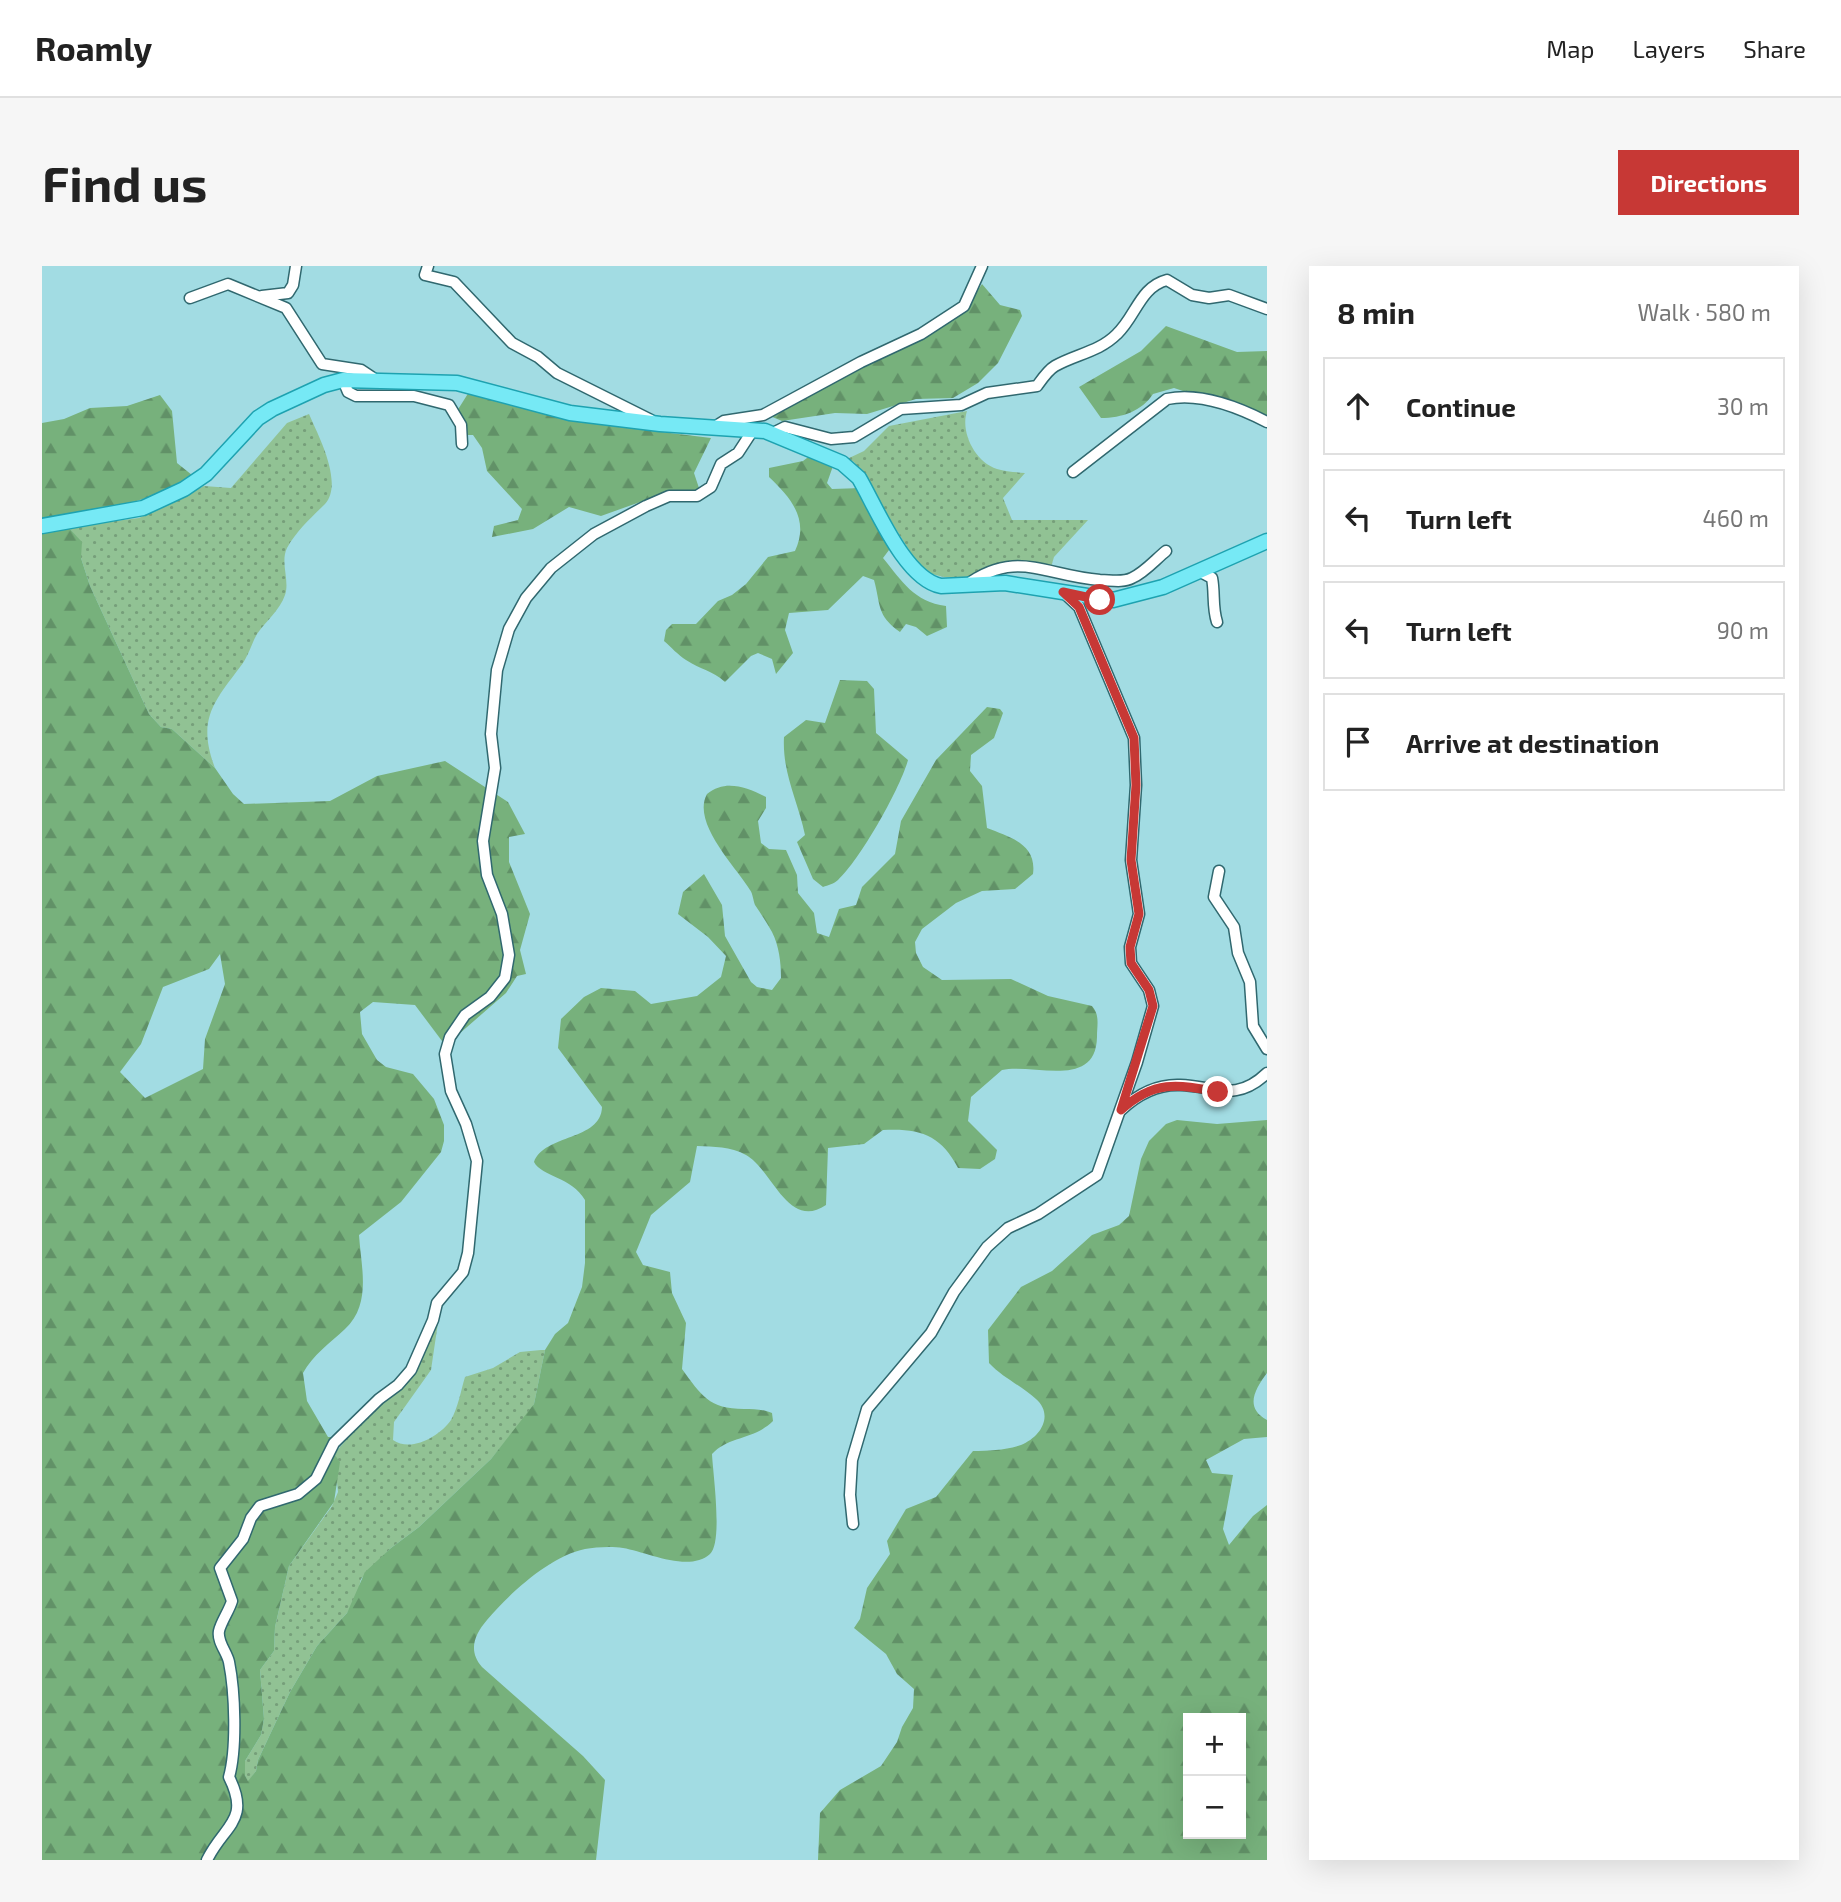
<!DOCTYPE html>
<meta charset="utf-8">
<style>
:root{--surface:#fff;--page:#f6f6f6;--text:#222;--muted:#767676;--line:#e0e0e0;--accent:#c73835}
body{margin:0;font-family:"Exo 2",sans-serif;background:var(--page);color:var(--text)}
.controls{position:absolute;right:21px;bottom:21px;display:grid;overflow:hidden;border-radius:0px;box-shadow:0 7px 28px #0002}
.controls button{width:63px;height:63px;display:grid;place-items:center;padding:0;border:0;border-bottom:2px solid var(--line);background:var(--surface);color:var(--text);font:35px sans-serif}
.stop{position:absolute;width:21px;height:21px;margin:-16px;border:5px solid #c73835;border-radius:50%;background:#fff}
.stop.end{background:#c73835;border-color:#fff;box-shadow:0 2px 7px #0008}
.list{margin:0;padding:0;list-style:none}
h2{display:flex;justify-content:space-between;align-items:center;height:91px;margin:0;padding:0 28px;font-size:30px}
h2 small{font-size:23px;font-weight:400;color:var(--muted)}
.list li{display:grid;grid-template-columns:46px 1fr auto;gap:21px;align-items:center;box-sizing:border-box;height:98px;margin:0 14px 14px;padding:0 14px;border:2px solid var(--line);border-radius:0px}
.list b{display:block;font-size:26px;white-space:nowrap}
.list em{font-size:23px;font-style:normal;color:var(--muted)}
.icon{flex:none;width:38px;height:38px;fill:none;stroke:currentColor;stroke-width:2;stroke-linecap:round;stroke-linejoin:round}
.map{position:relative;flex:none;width:1225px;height:1594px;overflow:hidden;border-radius:0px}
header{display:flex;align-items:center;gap:42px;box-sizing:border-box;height:98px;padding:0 35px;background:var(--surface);border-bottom:2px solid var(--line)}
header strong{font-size:33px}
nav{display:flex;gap:38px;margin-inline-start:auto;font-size:24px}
.intro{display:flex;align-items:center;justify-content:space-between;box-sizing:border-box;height:168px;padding:0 42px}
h1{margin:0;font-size:49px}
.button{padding:18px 32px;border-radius:0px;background:var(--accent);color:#fff;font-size:24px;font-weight:700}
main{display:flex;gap:42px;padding:0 42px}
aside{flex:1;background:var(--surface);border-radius:0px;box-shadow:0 7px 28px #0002}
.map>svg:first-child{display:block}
</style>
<header>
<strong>Roamly</strong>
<nav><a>Map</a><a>Layers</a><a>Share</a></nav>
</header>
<div class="intro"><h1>Find us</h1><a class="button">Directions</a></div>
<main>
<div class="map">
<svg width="1225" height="1594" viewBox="0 0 1225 1594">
<defs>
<pattern id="grass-dots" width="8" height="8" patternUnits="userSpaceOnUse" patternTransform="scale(1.75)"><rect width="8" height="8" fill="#91c294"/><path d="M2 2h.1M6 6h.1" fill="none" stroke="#769f7a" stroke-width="1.8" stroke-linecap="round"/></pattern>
<pattern id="forest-firs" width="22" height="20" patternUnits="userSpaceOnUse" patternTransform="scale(1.75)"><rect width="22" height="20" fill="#77b17c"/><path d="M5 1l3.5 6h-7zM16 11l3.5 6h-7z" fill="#619167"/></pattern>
</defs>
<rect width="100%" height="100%" fill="#a2dce3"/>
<g fill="url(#grass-dots)">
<path d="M 925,145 C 918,166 933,196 955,203 C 964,206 975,206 983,207 L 961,232 L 970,254 L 1046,254 L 1012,291 L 1009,301 L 970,294 L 924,311 L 902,311 L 885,307 L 872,292 L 812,196 L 805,193 L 822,185 L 847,160 Z"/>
<path d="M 267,148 C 276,169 302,217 283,238 C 269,252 255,264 245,282 C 238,296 248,315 243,329 C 238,344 224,355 215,368 C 210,377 207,388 201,397 C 173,435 154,452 173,502 L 130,463 L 119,461 L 107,448 L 48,320 L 39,292 L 39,276 L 26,261 L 97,252 L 162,220 L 189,222 L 245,157 Z"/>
<path d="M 398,1043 L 389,1104 L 352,1156 L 351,1174 C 369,1187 398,1170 409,1154 C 416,1142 419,1124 423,1111 L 451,1102 L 478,1086 L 499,1084 L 503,1084 L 492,1138 L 486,1148 L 449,1193 L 377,1261 L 349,1282 L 319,1313 L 315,1329 L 305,1347 L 275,1380 L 248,1426 L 216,1494 L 214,1505 L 206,1516 L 203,1509 L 203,1495 L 219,1469 L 222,1453 L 218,1404 L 232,1385 L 233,1361 L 247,1300 L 290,1240 L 296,1226 L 292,1188 L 329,1145 L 361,1118 Z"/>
</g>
<g fill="url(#forest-firs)" fill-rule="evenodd">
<path d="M 940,18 L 958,39 L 978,44 L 980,50 L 956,97 L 936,117 L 911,132 L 874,133 L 825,148 L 793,147 L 740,155 L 728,150 L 785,116 L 882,73 L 921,46 Z"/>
<path d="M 1124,60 L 1195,86 L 1225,85 L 1225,153 L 1132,122 L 1111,128 C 1100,145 1080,152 1059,152 L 1037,121 L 1099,85 Z"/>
<path d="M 427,126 C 489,147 552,154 617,162 L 620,166 L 669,172 L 652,207 L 658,225 L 626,226 L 559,250 L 527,241 L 491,263 L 450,271 L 452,260 L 476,254 L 480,243 L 445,205 L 440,182 L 431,169 L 424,169 L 415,145 Z"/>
<path d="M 118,129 L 130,145 L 135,197 L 150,209 L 119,227 L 67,244 L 0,252 L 0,157 L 22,153 L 48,142 L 85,140 Z"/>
<path d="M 769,189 L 791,200 L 785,217 L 790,223 L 820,222 L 850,280 L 841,292 C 860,315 872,336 904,340 L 905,361 L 885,370 L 874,361 L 864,358 L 858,366 C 834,349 839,339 832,314 L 821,310 L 786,344 L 747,347 L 743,364 L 751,387 L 734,408 L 730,393 L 716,387 L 709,390 L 683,416 C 670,404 659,404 644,394 C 636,389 629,381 622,375 L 624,364 L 630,358 L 654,358 L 676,335 L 690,329 L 704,318 L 726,291 L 753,285 C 768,253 748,231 727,211 L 727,202 L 761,195 Z"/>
<path d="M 26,261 L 40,276 L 39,292 L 48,320 L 107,448 L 119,461 L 130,463 L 173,502 L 191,528 L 202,538 L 288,535 L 335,510 L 403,495 L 466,536 L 483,568 L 467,571 L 467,596 L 488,648 L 478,684 L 484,708 L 475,710 L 464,727 L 409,775 L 400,775 L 373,739 L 331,736 L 318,746 L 320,768 L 335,794 L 344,801 L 371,808 L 392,833 L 402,859 L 402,875 L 399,886 L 359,936 L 317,969 C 319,1001 330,1038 303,1063 C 288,1077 271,1089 261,1107 L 265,1135 L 286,1171 L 291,1171 L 292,1188 L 298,1196 L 292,1236 L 247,1300 L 233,1361 L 232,1385 L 218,1404 L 222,1453 L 219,1469 L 203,1495 L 203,1509 L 206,1515 L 214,1505 L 216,1494 L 248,1426 L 275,1380 L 305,1347 L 323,1306 L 349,1282 L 377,1261 L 449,1193 L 492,1138 L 503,1084 L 513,1068 L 526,1057 L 540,1021 L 543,997 L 543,934 C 530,911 500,911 492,896 C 502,868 559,875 560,841 L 516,782 L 519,753 L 542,731 L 559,722 L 593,725 L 609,738 L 655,730 L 679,711 L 684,690 L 666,671 L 636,648 L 641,626 L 662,608 L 680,639 L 683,670 L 709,716 L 715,721 L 730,724 L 739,712 C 739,696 737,680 730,666 C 725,657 719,648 713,639 C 711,634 711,628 708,624 C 695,602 649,557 665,528 C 683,513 705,521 724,531 L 724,542 L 716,555 L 719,577 L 727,583 L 744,584 L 755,609 L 756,627 L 772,647 L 775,667 L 787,671 L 797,643 L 814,639 L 820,621 L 853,588 L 859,555 L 894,494 L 945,441 L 958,443 L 961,447 L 952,472 L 929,489 L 928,505 L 940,520 L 945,562 C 968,571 995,578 991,608 L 973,623 L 940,625 L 914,637 L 880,663 L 873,676 L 874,687 L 881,701 L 900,714 L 969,713 L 1006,730 L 1050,740 C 1058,749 1055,759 1055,771 C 1054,824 991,797 960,804 L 929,831 L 926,855 L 955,884 L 953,893 L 938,903 L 916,902 C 899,869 878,862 841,864 L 822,878 L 786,882 L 784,939 C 746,965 730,903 704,889 C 688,880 672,881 655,880 L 648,916 L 609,949 L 594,986 L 601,999 L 628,1006 L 630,1027 L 644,1057 L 640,1103 C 659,1129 667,1143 702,1143 C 712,1143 720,1143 730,1147 L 731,1155 C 712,1174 686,1170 670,1188 C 671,1208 681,1276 668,1288 C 647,1307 605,1286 581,1282 C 570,1280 554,1281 543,1283 C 508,1290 467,1328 445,1354 C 432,1369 426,1385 440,1401 L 541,1490 L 563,1514 L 554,1594 L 0,1594 L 0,265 ZM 178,688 L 183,718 L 163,773 L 161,803 L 103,832 L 78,806 L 99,778 L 121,721 L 167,703 Z"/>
<path d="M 798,414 L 825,415 L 832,423 L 834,467 L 866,494 C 858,523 818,594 796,614 C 792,618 786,619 781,621 L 771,613 L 755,576 L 763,569 C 756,535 740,507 742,471 L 764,454 L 783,457 Z"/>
<path d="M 1135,854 L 1175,858 L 1225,854 L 1225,1107 C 1213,1123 1202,1142 1225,1154 L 1225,1171 L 1202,1173 L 1164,1194 L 1170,1207 L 1191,1209 L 1181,1263 L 1187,1279 L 1211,1250 L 1225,1239 L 1225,1594 L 776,1594 L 778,1547 L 798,1524 L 839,1500 L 855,1476 L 860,1461 L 871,1442 L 872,1423 L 855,1408 L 844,1388 L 812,1362 L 818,1353 L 825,1322 L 848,1288 L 845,1275 L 864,1243 L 894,1231 L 931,1185 C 947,1185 964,1184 979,1179 C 999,1171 1012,1149 994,1133 C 980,1120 961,1112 947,1097 L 946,1064 L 979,1021 L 1010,1005 L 1050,969 L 1077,959 L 1087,950 L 1099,893 L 1107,875 L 1124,858 ZM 1146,1452 L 1199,1452 L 1199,1568 L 1146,1568 Z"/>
</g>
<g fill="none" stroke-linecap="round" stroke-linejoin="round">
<defs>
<g id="minor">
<path d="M 386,0 L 383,9 L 412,16 L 470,77 L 496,91 L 515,107 L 609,154"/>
<path d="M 220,30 L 246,27 L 251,19 L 254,0"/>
<path d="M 148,32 L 186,18 L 244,42 L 280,98 L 319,104 L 334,114"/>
<path d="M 301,114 L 306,126 L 314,130 L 372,130 L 407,139 L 419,159 L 420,178"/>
<path d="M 671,162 L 682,155 L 721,149 L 819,96 L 879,68 L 922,40 L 940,0"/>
<path d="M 731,167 L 743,161 L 789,173 L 812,171 L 859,143 L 919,139 L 945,127 L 995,120 C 1000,113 1006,104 1013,100 C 1034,88 1057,86 1075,68 C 1094,50 1098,21 1125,14 L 1150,29 L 1167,32 L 1187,29 L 1225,43"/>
<path d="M 1031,206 L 1125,133 C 1158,126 1196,141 1225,156"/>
<path d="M 1157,305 L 1170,312 C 1173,327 1170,341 1175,356"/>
<path d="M 923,320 C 974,282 1003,310 1058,314 C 1068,314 1081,317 1090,312 C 1102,307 1114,293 1124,285"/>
<path d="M 1177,605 L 1172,631 L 1192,661 L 1196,687 L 1208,716 L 1211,760 L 1225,783"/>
<path d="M 1079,844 C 1095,829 1114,818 1138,819 C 1173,820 1194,837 1225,807"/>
<path d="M 811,1258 L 808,1229 L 810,1194 L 825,1143 L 889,1067 L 912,1026 L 945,981 L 966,962 L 996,948 L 1055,909 L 1095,796 L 1111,740 L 1107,724 L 1089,697 L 1088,681 L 1097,648 L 1089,594 L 1094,519 L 1092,472 L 1037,341 L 1021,326"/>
<path d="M 165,1594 C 182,1559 209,1555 187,1511 C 195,1482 193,1426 187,1396 C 185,1386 175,1376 177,1365 C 179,1356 187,1345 190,1335 L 178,1302 L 201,1273 L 209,1252 L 218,1240 L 256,1228 L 274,1213 L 292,1177 L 337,1133 L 356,1119 L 369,1104 L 391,1054 L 395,1037 L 421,1006 L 426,987 L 435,895 L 424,858 L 409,825 L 403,788 L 408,771 L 423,749 L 448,731 L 463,712 L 467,689 L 460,648 L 445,609 L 441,575 L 453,502 L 449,468 L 455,404 L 467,363 L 484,332 L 509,302 L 552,268 L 604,240 L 627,230 L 655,230 L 669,221 L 679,198 L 696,187 L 711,164"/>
</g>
<path id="major" d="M 0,260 L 101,242 L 142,223 L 164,208 L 216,152 L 230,143 L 282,119 L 301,114 L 415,117 L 528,147 L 618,158 L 723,165 L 800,197 L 817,212 C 835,243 863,313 899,320 L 963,317 L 1071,334 L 1121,321 L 1225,275"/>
</defs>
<use href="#minor" stroke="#30686f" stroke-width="13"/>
<use href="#major" stroke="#1ea2b0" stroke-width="17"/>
<use href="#minor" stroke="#fff" stroke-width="10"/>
<use href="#major" stroke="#76e9f5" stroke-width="14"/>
</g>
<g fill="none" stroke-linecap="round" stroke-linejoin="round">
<path stroke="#c73835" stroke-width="9" d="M 1058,334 L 1021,326 L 1037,341 L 1092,472 L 1094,519 L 1089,594 L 1097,648 L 1088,681 L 1089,697 L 1107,724 L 1111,740 L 1079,844 C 1112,814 1135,818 1176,826"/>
</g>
</svg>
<div class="controls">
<button>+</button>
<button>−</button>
</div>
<div class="stop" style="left:1058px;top:334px"></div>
<div class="stop end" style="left:1176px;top:826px"></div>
</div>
<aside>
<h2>8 min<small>Walk · 580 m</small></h2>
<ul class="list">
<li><svg class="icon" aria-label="ahead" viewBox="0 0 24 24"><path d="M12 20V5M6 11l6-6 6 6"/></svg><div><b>Continue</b></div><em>30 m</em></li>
<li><svg class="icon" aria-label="left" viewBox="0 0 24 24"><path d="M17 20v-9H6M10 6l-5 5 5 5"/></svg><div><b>Turn left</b></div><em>460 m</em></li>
<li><svg class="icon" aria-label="left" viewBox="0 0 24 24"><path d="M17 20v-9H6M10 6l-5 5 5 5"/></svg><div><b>Turn left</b></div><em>90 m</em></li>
<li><svg class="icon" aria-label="arrive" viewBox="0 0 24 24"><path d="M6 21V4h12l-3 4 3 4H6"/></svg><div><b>Arrive at destination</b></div></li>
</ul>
</aside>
</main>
